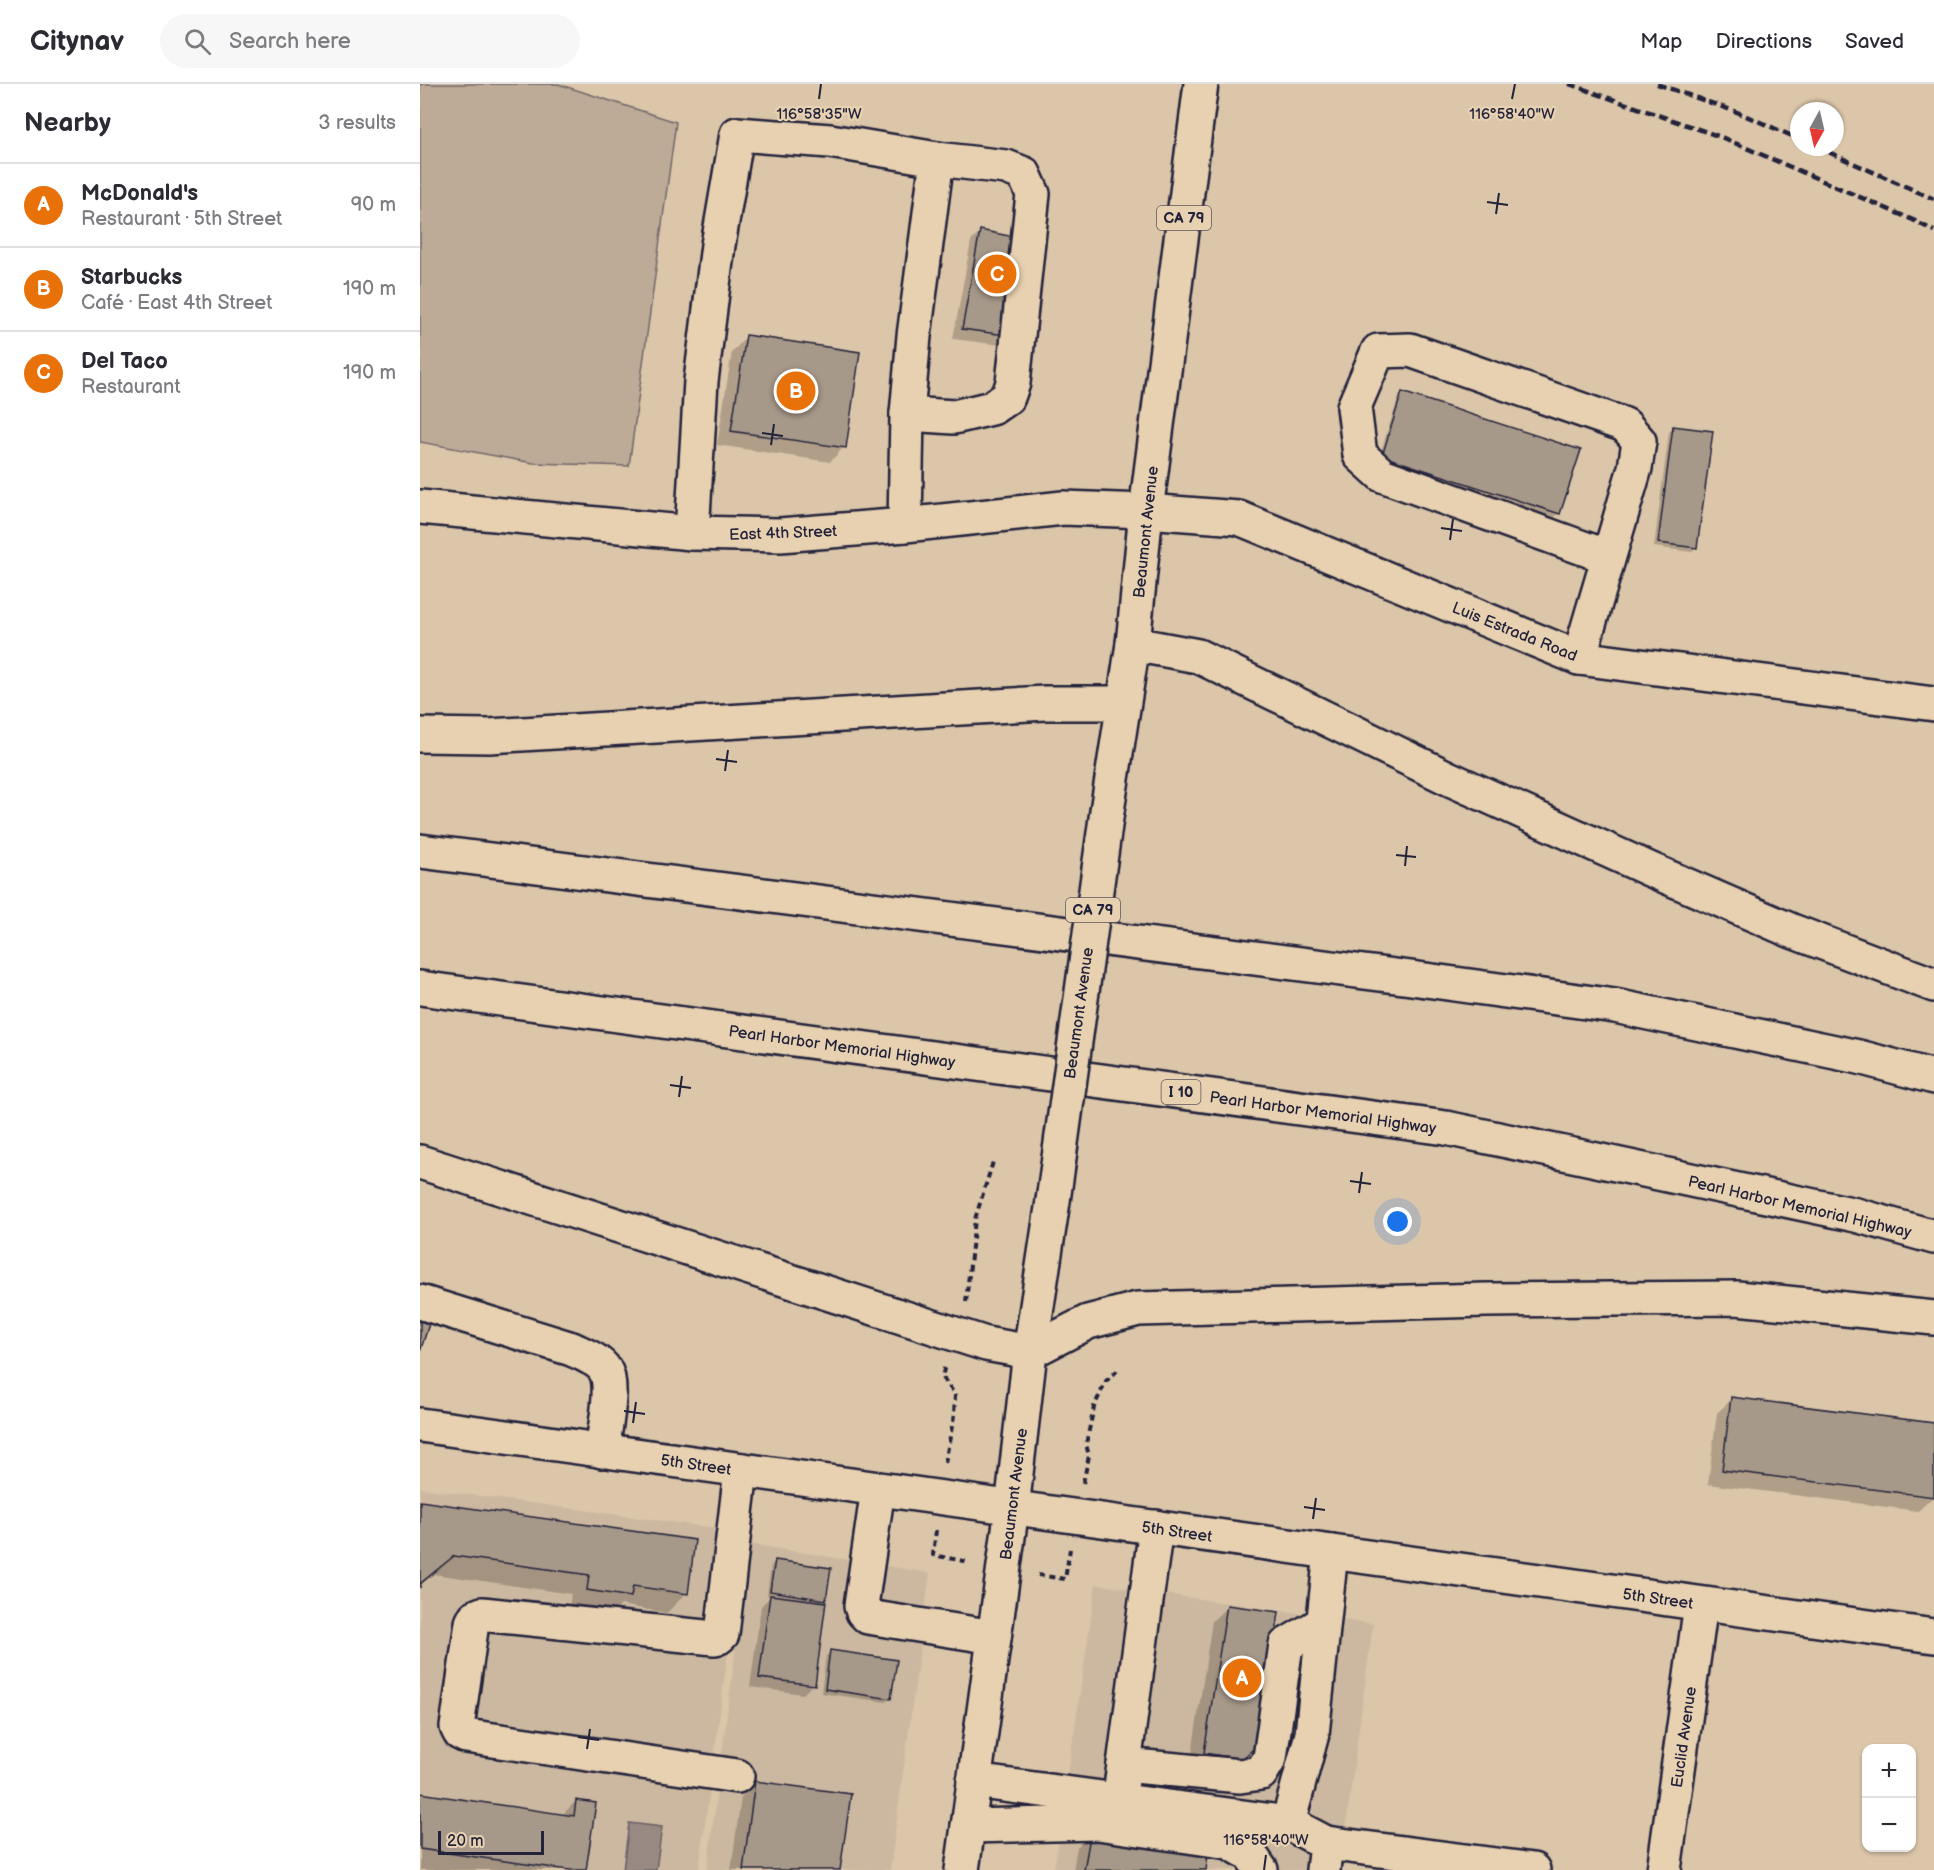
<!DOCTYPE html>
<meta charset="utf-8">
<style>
:root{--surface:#fff;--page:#f7f7f7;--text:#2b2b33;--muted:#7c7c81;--line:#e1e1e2;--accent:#2563eb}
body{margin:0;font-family:"Balsamiq Sans",sans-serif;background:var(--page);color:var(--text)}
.controls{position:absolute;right:18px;bottom:18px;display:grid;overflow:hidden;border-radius:12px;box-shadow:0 2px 4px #0004}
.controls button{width:54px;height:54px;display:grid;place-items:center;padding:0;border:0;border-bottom:2px solid var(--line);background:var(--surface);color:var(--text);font:30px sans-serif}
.compass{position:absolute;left:1370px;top:18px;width:54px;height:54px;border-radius:50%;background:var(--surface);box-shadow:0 2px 4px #0004;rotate:188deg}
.scale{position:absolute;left:18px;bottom:15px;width:106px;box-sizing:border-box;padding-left:6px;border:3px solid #22223b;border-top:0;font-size:16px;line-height:21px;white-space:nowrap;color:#22223b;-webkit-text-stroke:4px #e8d1b1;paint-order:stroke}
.you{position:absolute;left:978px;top:1138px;width:21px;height:21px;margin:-15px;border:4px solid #fff;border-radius:50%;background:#1a73e8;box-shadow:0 0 0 9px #1a73e833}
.badge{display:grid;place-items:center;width:39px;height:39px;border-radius:50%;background:var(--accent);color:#fff;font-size:20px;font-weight:700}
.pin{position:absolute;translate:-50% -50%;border:3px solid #fff;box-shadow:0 2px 6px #0006}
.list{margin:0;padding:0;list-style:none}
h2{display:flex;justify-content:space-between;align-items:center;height:78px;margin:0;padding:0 24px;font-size:26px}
h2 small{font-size:20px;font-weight:400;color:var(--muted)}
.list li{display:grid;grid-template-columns:39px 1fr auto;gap:18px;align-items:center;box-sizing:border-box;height:84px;padding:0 24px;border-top:2px solid var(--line)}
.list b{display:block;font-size:22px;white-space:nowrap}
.list p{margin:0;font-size:20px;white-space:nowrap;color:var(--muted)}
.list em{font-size:20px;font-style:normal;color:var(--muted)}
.icon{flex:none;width:33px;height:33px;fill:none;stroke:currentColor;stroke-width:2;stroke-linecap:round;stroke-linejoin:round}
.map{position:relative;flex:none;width:1514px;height:1786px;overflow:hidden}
header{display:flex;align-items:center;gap:36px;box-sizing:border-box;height:84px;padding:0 30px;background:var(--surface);border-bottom:2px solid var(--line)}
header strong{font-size:28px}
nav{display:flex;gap:33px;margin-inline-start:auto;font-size:21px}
.search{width:420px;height:54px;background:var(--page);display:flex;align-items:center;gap:15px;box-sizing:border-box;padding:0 21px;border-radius:33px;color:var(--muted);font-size:22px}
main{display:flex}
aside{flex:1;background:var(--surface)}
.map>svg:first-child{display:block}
</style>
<header>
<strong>Citynav</strong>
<div class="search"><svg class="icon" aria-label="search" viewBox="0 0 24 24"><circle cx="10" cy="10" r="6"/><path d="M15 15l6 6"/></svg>Search here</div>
<nav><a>Map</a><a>Directions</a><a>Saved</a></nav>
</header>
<main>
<aside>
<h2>Nearby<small>3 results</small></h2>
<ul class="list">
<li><span class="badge" style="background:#e8710a">A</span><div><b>McDonald's</b><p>Restaurant · 5th Street</p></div><em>90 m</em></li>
<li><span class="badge" style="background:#e8710a">B</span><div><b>Starbucks</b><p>Café · East 4th Street</p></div><em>190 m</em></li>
<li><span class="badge" style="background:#e8710a">C</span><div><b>Del Taco</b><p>Restaurant</p></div><em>190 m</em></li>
</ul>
</aside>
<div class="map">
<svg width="1514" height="1786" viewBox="0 0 1514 1786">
<rect width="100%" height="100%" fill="#dcc6aa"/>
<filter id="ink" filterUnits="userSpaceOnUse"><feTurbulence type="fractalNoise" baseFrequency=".0167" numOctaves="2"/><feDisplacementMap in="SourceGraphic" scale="12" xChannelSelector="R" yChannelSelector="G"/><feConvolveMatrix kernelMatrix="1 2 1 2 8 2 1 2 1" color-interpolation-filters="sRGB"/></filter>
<g filter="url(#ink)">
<g fill="#ccb8a0">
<path d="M 0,1404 L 324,1448 L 279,1786 L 0,1786 Z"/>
<path d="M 329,1460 L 510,1489 L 470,1786 L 287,1786 Z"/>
<path d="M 676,1500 L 953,1540 L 920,1786 L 634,1786 Z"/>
</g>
<path fill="#bdab97" stroke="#706669" stroke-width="1.5" d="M 0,0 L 138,0 L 256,38 L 209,382 L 113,379 L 0,358 Z"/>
<path fill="#988982" stroke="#696066" stroke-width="1.5" d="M 209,1739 L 242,1743 L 236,1786 L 203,1786 Z"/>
<g fill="#0003">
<path d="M 561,148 L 591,251 L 581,261 L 533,255 L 551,157 Z"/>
<path d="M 326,253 L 424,363 L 410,378 L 297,361 L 312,268 Z"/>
<path d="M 983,310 L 1139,429 L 1134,434 L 958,376 L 978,315 Z"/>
<path d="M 1254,344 L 1276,463 L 1272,468 L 1234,463 L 1249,348 Z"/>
<path d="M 1312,1315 L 1513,1413 L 1498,1427 L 1288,1400 L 1297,1329 Z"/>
<path d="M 0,1418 L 266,1509 L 247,1529 L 201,1521 L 191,1531 L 149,1525 L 151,1510 L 14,1490 L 0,1502 Z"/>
<path d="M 355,1477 L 405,1515 L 401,1519 L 393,1600 L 383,1610 L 330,1603 L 341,1522 L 351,1512 L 347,1511 L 351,1482 Z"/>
<path d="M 807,1523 L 823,1674 L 806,1689 L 770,1683 L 792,1537 Z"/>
<path d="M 411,1567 L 470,1614 L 466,1618 L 401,1609 L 406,1572 Z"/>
<path d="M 336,1698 L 419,1786 L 311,1786 L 321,1713 Z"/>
<path d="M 0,1711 L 142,1731 L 156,1717 L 164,1786 L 0,1786 Z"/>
<path d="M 672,1748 L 784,1786 L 653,1786 L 657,1763 Z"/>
</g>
<g fill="#a7998a" stroke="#22223b" stroke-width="1.5">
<path d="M 560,146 L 604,155 L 592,252 L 542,245 Z"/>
<path d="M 326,251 L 440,268 L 426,364 L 311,347 Z"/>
<path d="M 982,308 L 1161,366 L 1140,430 L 962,372 Z"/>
<path d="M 1253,342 L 1293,347 L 1277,464 L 1238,459 Z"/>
<path d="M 0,1237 L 9,1240 L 0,1268 Z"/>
<path d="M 1311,1313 L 1514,1339 L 1514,1413 L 1302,1386 Z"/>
<path d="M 0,1417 L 275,1456 L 268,1510 L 213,1502 L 211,1513 L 167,1506 L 169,1491 L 34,1472 L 1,1499 L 0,1504 Z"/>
<path d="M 355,1476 L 411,1484 L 406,1516 L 350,1507 Z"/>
<path d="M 350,1511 L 406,1518 L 395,1601 L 339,1594 Z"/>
<path d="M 807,1521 L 859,1528 L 840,1659 L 822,1675 L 784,1669 Z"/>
<path d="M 410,1566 L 477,1576 L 471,1615 L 405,1605 Z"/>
<path d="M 335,1697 L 431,1710 L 420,1786 L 323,1786 Z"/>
<path d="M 0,1709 L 154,1732 L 156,1716 L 176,1719 L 166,1786 L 149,1786 L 0,1765 Z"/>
<path d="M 671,1747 L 789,1762 L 786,1786 L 664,1786 Z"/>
</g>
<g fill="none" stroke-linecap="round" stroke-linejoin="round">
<defs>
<g id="minor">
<path d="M 487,330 L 534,333 L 572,324 L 588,313 L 593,299 L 613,110 L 604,90 L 586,83 L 517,75"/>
<path d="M 0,423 L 272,449 L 360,451 L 485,441 L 643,424 L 726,427 L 819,434 L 1159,574 L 1514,620"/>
<path d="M 272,449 L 281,297 L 298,161 L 317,50 L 410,57 L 517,75 L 494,252 L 487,330 L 485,441"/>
<path d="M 1159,574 L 1215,384 L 1219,357 L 1205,341 L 990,266 L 958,267 L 934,323 L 940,371 L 962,391 L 1188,473"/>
<path d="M 0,1218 L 152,1265 C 162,1270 179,1276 185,1286 C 195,1302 184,1348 182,1367"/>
<path d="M 0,1341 L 1514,1552"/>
<path d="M 458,1405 L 441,1522 L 443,1528 L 448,1533 L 574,1553"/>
<path d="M 704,1681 L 820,1692 L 841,1689 L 850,1674 L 866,1561 L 903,1539"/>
<path d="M 317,1692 L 46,1652 L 40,1649 L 37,1643 L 52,1539 L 55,1533 L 62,1530 L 294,1554 L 299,1553 L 302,1550 L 321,1386"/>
<path d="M 554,1697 L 868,1739 L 906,1759"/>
<path d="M 701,1703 L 736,1443"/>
<path d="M 868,1739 L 892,1650 L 911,1468"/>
<path d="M 548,1742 L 678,1739 L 809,1758 L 830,1770 L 841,1786"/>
<path d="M 903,1786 L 906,1759 L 1113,1786"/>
<path d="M 1244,1786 L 1281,1520"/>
</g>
<path id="major" d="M 542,1786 L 592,1424 L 610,1268"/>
<g id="highway">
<path d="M 713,560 L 778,572 L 1028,694 L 1229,785 L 1372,847 L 1514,901"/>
<path d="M 0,651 L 69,652 L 625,619 L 703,619"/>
<path d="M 687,727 L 713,560 L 726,427 L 781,0"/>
<path d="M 0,767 L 991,894 L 1195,922 L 1439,973 L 1514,993"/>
<path d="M 0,904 L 1026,1044 L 1436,1131 L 1514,1153"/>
<path d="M 0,1078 L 566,1260 L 610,1268 L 668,1238 L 718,1225 L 1066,1216 L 1317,1214 L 1514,1234"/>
<path d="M 610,1268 L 633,1117"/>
</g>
</defs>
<use href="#minor" stroke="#22223b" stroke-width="38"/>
<use href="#major" stroke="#22223b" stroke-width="38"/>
<use href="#highway" stroke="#22223b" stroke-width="38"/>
<g stroke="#22223b" stroke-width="4" stroke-dasharray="6 4.5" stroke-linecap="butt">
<path d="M 546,1218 L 555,1135 L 573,1078"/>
<path d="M 525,1379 L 534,1332 L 535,1311 L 522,1292 L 525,1282"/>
<path d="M 663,1399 L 669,1372 L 666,1360 L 674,1323 L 686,1297 L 699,1285"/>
<path d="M 516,1446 L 513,1471 L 549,1478"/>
<path d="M 618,1491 L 645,1495 L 650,1465"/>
</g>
<use href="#minor" stroke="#e8d1b1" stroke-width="33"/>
<use href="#major" stroke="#e8d1b1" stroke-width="33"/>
<use href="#highway" stroke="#e8d1b1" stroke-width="33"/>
<g stroke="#22223b" stroke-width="4.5" stroke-dasharray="9 4.5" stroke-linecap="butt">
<path d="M 1149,0 L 1301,53 L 1493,136 L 1514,147"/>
<path d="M 1237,0 L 1317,28 L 1379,55"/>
<path d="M 1397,63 L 1514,115"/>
</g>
<defs>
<path id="highway-bridge" d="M 633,1117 L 687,727"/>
</defs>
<use href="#highway-bridge" stroke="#22223b" stroke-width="38" stroke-linecap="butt"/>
<use href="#highway-bridge" stroke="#e8d1b1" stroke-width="33"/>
</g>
</g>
<path fill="none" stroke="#22223b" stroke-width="2" d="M 399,15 L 401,0M 1092,15 L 1095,0M 1067,118 L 1088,121M 1076,130 L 1079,109M 342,349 L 363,352M 351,361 L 354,340M 1021,444 L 1042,447M 1030,456 L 1033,435M 296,675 L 317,678M 305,687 L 308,666M 976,771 L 996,773M 985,782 L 987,762M 250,1001 L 271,1004M 259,1013 L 262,992M 930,1097 L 951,1100M 939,1109 L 942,1088M 204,1327 L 225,1330M 213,1339 L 216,1318M 884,1423 L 905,1426M 893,1435 L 896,1414M 158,1653 L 179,1656M 167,1665 L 170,1645M 844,1786 L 846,1771"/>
<g text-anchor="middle" stroke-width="4.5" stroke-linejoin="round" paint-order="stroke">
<g fill="#e8d1b1" stroke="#5d565e" stroke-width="1.5">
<rect x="737" y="122" width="54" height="24" rx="4.5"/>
<rect x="646" y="814" width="54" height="24" rx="4.5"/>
<rect x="741.5" y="996" width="39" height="24" rx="4.5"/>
</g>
<g font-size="15" font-weight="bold" fill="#22223b">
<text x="764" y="139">CA 79</text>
<text x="673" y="831">CA 79</text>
<text x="761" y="1013">I 10</text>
</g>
<g font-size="16" fill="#22223b" stroke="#e8d1b1">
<text transform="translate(363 448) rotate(-2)" y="6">East 4th Street</text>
<text transform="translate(725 448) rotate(-84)" y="6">Beaumont Avenue</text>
<text transform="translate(1095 547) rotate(22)" y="6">Luis Estrada Road</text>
<text transform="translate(658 929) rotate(-82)" y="6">Beaumont Avenue</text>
<text transform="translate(422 962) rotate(8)" y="6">Pearl Harbor Memorial Highway</text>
<text transform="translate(903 1028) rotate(8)" y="6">Pearl Harbor Memorial Highway</text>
<text transform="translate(1380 1122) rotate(13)" y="6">Pearl Harbor Memorial Highway</text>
<text transform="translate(276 1380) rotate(8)" y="6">5th Street</text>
<text transform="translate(593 1410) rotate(-83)" y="6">Beaumont Avenue</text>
<text transform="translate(757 1447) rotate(8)" y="6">5th Street</text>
<text transform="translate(1238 1514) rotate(8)" y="6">5th Street</text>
<text transform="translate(1263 1653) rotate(-82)" y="6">Euclid Avenue</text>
</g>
</g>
<g font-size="15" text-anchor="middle" fill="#22223b" stroke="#e8d1b1" stroke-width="4.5" stroke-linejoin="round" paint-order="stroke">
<text x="399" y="35">116°58'35"W</text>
<text x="1092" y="35">116°58'40"W</text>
<text x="846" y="1761">116°58'40"W</text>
</g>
</svg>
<div class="controls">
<button>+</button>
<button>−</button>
</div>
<svg class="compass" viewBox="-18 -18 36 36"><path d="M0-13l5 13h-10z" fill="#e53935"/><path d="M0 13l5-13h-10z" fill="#7c7c81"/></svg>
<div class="scale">20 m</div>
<div class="you"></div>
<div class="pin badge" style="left:822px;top:1594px;background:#e8710a">A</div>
<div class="pin badge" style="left:376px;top:307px;background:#e8710a">B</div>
<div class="pin badge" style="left:577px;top:190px;background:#e8710a">C</div>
</div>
</main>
